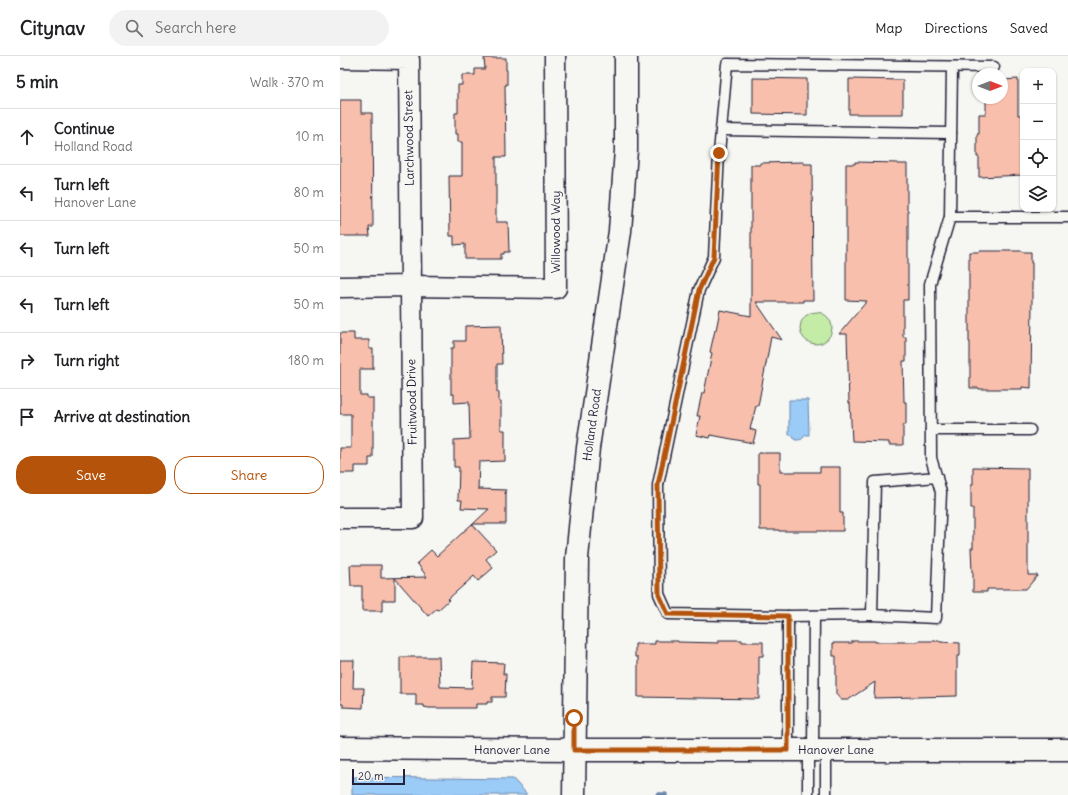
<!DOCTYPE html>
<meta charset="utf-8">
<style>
:root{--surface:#fff;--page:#f2f2f2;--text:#202124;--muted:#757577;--line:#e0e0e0;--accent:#b45309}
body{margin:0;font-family:Delius,sans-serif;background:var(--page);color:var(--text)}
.controls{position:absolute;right:12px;top:12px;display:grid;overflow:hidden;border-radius:8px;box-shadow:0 1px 3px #0004}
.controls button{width:36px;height:36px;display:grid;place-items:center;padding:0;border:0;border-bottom:1px solid var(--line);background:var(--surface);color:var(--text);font:20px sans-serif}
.compass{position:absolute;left:632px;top:12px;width:36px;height:36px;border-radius:50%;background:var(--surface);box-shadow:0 1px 3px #0004;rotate:90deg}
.scale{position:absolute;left:12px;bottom:10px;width:53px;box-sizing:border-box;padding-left:4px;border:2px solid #22223b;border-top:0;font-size:11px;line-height:14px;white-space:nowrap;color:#22223b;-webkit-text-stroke:3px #f6f6f2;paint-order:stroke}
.stop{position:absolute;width:12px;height:12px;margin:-9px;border:3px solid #b45309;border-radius:50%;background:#fff}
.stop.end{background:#b45309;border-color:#fff;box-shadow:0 1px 4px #0008}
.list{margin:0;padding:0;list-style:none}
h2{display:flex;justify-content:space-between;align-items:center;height:52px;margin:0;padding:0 16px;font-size:17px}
h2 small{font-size:13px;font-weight:400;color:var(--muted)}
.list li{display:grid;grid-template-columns:26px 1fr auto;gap:12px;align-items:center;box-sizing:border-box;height:56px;padding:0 16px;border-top:1px solid var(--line)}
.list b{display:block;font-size:15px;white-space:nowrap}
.list p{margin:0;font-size:13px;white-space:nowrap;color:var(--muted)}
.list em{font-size:13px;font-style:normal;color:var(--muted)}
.actions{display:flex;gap:8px;padding:12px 16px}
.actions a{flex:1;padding:9px 0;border:1px solid var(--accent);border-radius:16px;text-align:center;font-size:14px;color:var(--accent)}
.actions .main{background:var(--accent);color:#fff}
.icon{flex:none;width:22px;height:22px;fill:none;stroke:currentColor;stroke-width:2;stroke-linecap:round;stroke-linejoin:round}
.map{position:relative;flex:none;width:728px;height:739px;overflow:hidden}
header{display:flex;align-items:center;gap:24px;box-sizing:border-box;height:56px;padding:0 20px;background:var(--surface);border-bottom:1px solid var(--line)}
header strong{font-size:19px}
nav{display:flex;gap:22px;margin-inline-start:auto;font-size:14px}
.search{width:280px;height:36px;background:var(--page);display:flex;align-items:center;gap:10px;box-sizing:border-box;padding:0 14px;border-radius:22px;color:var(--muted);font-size:15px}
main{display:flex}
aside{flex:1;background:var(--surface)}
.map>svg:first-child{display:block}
</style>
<header>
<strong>Citynav</strong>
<div class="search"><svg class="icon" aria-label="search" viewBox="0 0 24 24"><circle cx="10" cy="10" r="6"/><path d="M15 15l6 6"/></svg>Search here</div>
<nav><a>Map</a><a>Directions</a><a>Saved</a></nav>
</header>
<main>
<aside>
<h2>5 min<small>Walk · 370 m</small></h2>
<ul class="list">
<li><svg class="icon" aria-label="ahead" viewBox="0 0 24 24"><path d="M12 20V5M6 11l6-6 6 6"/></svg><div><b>Continue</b><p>Holland Road</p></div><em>10 m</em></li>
<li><svg class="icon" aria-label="left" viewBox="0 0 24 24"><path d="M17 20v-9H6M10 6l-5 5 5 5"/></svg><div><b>Turn left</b><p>Hanover Lane</p></div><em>80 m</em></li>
<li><svg class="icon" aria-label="left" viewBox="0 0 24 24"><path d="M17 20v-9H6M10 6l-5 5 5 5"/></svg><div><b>Turn left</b></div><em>50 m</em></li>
<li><svg class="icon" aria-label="left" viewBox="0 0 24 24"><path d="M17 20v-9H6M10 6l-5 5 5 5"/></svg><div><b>Turn left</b></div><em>50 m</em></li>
<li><svg class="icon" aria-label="right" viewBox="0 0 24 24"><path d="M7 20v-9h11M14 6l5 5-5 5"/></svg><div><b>Turn right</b></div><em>180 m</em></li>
<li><svg class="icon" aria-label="arrive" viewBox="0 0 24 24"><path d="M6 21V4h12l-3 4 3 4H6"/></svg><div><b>Arrive at destination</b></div></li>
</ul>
<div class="actions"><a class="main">Save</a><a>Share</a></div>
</aside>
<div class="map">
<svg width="728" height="739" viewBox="0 0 728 739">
<rect width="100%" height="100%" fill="#f6f6f2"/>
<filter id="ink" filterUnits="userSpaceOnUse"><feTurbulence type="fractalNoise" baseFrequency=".025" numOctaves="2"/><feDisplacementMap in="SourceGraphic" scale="8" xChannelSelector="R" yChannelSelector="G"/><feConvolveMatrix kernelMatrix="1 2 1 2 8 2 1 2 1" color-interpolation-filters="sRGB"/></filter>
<g filter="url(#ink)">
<circle fill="#c4eca7" stroke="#738771" cx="476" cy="272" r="16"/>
<g fill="#9bcbf7" stroke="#6b87ac">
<path d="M 449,344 L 468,344 L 469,379 L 465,379 C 463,384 460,384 455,384 L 452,379 L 449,379 Z"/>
<path d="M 12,721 L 173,723 L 186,737 L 186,739 L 12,739 Z"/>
</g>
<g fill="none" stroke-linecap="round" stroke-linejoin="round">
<path stroke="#6b87ac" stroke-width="5.5" d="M 318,739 L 325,739"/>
</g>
<g fill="#f8c0ac" stroke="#22223b">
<path d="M 144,2 L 166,2 L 166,14 L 167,14 L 167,29 L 165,29 L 166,101 L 156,101 L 156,166 L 168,166 L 169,196 L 164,196 L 164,198 L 161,198 L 161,203 L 125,203 L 125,188 L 114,189 L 114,180 L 110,180 L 109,120 L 122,120 L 122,86 L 118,86 L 118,78 L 115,78 L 115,57 L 118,57 L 118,29 L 122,29 L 122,19 L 135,19 L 135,13 L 145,13 Z"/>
<path d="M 413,22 L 467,23 L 467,59 L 413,58 Z"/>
<path d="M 509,23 L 563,24 L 563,58 L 509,58 Z"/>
<path d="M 678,23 L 678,59 L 683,59 L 683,119 L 639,121 L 639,101 L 637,101 L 637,78 L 639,78 L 639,58 L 646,58 L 646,42 L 662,42 L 662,24 Z"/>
<path d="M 0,44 L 21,44 L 21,57 L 32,57 L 33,171 L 29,171 L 30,180 L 0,180 Z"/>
<path d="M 464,106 L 464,108 L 472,108 L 473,244 L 463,244 L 463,246 L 416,246 L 442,284 L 431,281 L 418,350 L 416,350 L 410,373 L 416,375 L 413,387 L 371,379 L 370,382 L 356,379 L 360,360 L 357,360 L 362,337 L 364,337 L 372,297 L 370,296 L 375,274 L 376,274 L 380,254 L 411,260 L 411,109 L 420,109 L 420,107 Z"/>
<path d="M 515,106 L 558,107 L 558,108 L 567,108 L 567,154 L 568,154 L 568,244 L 563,244 L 563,281 L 566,281 L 566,305 L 563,305 L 564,346 L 566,346 L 566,369 L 563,369 L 563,389 L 549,389 L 549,386 L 512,385 L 510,347 L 509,347 L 507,278 L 499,278 L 527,245 L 506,244 L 506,108 L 515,108 Z"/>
<path d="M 639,195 L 682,195 L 682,196 L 691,196 L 691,207 L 692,207 L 692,243 L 691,332 L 682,331 L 682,333 L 639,333 L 639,332 L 630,332 L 630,286 L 629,286 L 629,196 L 639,196 Z"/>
<path d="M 161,269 L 162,308 L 157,308 L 157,336 L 159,336 L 159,346 L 161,346 L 161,374 L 165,374 L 165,405 L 139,406 L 138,433 L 166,434 L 165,438 L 166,437 L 166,468 L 133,468 L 149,453 L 121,452 L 122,444 L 118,444 L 119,411 L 114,411 L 114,384 L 130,383 L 129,346 L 114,347 L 114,338 L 111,338 L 111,292 L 114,292 L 114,285 L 125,285 L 125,270 Z"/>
<path d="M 0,277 L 14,277 L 14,284 L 29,284 L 29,293 L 33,293 L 33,313 L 20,313 L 20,339 L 27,339 L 27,342 L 33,342 L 33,402 L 29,402 L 29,410 L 15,410 L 15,417 L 0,417 L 0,392 L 11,392 L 11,358 L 0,358 Z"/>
<path d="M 418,397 L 440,397 L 440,416 L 480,416 L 480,411 L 500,411 L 500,457 L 503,457 L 503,475 L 439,475 L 439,474 L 420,474 L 420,428 L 418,428 Z"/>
<path d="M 633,411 L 688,412 L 688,519 L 698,519 L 686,533 L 647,533 L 647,536 L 633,536 L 633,516 L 632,516 L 631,492 L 633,492 L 633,452 L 631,452 L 631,429 L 633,429 Z"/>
<path d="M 132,468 L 156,494 L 146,503 L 153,512 L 138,525 L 134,520 L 108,543 L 109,544 L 98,554 L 96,553 L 88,560 L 55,522 L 55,544 L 42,544 L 42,555 L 22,555 L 22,530 L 11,530 L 10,509 L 41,509 L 41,522 L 87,521 L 77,507 L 91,494 L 97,500 Z"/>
<path d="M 379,584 L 402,584 L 402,586 L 423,586 L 423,600 L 419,600 L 419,643 L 298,641 L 298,601 L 295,601 L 295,588 L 315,588 L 315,585 L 338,585 L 338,586 L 379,587 Z"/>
<path d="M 512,585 L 535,585 L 535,586 L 577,586 L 577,585 L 600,585 L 600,586 L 620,587 L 620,600 L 617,600 L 617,640 L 534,642 L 535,626 L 508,644 L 501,644 L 496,638 L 496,600 L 493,600 L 493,587 L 512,587 Z"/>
<path d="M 60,601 L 99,601 L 100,631 L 132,632 L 133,606 L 164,607 L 163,618 L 166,618 L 165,641 L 152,641 L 152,646 L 147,646 L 147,648 L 136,648 L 136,652 L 89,652 L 84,651 L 84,649 L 76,649 L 76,638 L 60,638 Z"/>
<path d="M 0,604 L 14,604 L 13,632 L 24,632 L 23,652 L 3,651 L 3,648 L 0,648 Z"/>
</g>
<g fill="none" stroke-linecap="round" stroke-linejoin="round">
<defs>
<g id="lane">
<path d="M 381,74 L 611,77"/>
<path d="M 610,161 L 612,11"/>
<path d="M 591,374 L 690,374"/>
<path d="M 597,421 L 535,426 L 532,559 L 596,562 L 601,436 L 591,402 L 590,228 L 610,161 L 728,161"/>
<path d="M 532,559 L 448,560 L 328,558 L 319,538 L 318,429 L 359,234 L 374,201 L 379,97 L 387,8 L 654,11"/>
<path d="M 448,560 L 448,694"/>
<path d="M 473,694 L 474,560"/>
<path d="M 486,694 L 486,739"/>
<path d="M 468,739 L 468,694"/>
</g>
<g id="street">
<path d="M 0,2 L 69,3 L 73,462 L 0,462"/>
<path d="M 0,231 L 71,230 L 216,232 L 215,0"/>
</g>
<g id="secondary">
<path d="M 0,692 L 234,694 L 728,694"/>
<path d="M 234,739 L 237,502 L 248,392 L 280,175 L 286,94 L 286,0"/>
</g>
</defs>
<use href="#lane" stroke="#22223b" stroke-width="13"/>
<use href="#street" stroke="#22223b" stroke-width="23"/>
<use href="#secondary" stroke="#22223b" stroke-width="25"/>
<use href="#lane" stroke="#f6f6f2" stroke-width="10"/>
<use href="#street" stroke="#f6f6f2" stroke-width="20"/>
<use href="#secondary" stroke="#f6f6f2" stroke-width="22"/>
</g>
</g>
<g fill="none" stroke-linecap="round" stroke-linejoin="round" filter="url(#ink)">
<path stroke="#b45309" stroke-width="5" d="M 234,662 L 234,694 L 448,694 L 448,560 L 328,558 L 319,538 L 318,429 L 359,234 L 374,201 L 379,97"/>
</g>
<g text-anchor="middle" stroke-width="3" stroke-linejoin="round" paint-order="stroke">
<g font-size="12" fill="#22223b" stroke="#f6f6f2">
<text transform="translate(69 82) rotate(-91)" y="4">Larchwood Street</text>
<text transform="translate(216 176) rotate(-90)" y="4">Willowood Way</text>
<text transform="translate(72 346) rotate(-91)" y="4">Fruitwood Drive</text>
<text transform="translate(252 369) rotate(-82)" y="4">Holland Road</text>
<text x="172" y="698">Hanover Lane</text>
<text x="496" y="698">Hanover Lane</text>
</g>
</g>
</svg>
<div class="controls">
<button>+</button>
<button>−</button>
<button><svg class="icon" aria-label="locate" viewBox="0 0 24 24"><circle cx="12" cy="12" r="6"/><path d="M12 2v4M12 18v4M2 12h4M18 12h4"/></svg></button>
<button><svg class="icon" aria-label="layers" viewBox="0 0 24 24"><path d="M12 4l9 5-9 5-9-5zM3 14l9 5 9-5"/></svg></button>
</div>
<svg class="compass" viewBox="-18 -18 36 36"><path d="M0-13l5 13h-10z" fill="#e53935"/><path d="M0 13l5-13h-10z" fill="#757577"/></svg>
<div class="scale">20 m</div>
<div class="stop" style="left:234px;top:662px"></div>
<div class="stop end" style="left:379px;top:97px"></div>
</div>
</main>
